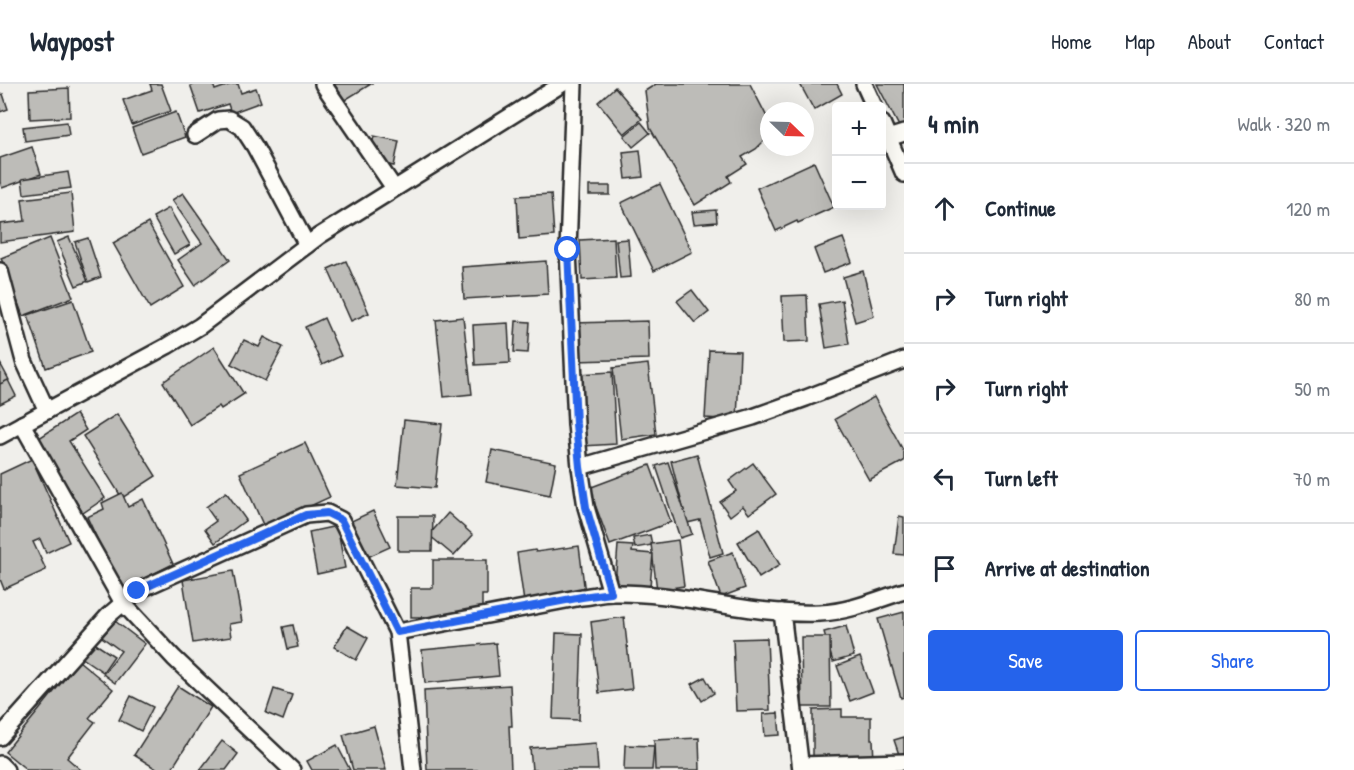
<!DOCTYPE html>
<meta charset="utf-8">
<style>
:root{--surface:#fff;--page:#f6f6f7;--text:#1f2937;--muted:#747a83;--line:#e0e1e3;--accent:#2563eb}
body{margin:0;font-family:"Patrick Hand",sans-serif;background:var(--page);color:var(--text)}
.controls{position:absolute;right:18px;top:18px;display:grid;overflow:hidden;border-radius:6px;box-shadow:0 6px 24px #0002}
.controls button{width:54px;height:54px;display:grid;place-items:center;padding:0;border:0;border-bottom:2px solid var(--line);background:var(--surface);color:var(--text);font:30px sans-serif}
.compass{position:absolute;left:760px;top:18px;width:54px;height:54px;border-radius:50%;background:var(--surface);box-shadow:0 6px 24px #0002;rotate:113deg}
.stop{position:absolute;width:18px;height:18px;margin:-14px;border:4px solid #2563eb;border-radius:50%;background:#fff}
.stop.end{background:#2563eb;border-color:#fff;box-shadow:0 2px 6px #0008}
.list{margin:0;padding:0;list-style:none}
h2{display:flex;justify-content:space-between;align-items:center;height:78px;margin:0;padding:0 24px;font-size:26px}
h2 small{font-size:20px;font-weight:400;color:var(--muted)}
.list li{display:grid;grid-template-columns:39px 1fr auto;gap:18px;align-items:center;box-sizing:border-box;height:90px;padding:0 24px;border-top:2px solid var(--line)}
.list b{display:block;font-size:22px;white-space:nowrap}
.list em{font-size:20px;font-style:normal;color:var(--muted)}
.actions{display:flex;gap:12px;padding:18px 24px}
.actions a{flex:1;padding:14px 0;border:2px solid var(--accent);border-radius:6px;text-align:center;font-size:21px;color:var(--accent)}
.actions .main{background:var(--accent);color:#fff}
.icon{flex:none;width:33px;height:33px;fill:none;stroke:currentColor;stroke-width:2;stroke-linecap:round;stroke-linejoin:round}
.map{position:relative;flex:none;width:904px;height:686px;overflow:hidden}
header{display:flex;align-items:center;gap:36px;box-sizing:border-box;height:84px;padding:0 30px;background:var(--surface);border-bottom:2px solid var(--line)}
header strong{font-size:28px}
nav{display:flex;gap:33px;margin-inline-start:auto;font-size:21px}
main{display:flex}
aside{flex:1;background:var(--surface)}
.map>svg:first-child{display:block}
</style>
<header>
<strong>Waypost</strong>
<nav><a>Home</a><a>Map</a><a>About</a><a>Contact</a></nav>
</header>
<main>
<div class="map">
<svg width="904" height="686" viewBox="0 0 904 686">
<rect width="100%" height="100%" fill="#f0efeb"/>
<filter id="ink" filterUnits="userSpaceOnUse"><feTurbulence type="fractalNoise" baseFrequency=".0167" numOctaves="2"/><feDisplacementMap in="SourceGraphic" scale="12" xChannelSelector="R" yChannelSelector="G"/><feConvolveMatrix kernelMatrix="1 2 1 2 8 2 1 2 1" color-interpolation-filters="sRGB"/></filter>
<g filter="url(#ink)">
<g fill="#bdbcb8" stroke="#2b2b2b" stroke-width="1.5">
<path d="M 150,0 L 161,0 L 171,27 L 132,41 L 123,16 L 152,6 Z"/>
<path d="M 190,0 L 213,0 L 215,6 L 232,0 L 238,0 L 241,9 L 256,4 L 261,18 L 231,29 L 228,20 L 200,29 Z"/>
<path d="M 329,0 L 371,0 L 340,19 Z"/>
<path d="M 656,0 L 750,0 L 769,37 L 769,52 L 756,65 L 742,73 L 747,80 L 728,92 L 731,98 L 695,121 L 650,44 L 645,7 Z"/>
<path d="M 800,0 L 837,0 L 842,10 L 814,26 Z"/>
<path d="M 877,0 L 904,0 L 904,48 L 902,48 Z"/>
<path d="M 615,3 L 642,35 L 624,50 L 598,18 Z"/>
<path d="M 69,4 L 70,33 L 30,35 L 29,6 Z"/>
<path d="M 3,10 L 8,25 L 0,28 L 0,11 Z"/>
<path d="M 176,28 L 185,53 L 141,69 L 132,44 Z"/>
<path d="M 67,38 L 69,51 L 25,57 L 23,43 Z"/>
<path d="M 641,38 L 650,49 L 633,63 L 624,52 Z"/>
<path d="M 374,52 L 399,57 L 394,82 L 369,77 Z"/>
<path d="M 32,63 L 41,90 L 2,104 L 0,98 L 0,74 Z"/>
<path d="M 640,66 L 643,93 L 626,95 L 623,68 Z"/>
<path d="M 814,78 L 834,123 L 798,139 L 797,137 L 776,147 L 757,104 Z"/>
<path d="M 68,88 L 71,104 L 24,110 L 22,95 Z"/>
<path d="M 660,100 L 692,168 L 654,187 L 621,119 Z"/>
<rect x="589" y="102" width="21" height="9"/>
<path d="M 71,109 L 75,148 L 0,158 L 0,140 L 25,137 L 22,115 Z"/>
<path d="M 183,109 L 230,176 L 195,201 L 178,176 L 202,159 L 172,116 Z"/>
<path d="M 551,110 L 554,152 L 519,155 L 517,112 Z"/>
<path d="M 169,124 L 190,161 L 174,170 L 153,133 Z"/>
<path d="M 716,126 L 717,138 L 694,140 L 692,128 Z"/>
<path d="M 148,139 L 184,203 L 150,224 L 113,159 Z"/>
<path d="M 69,153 L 88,197 L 76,202 L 57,158 Z"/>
<path d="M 50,154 L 73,213 L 23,232 L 1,174 Z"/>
<path d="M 88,154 L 101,193 L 88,198 L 75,158 Z"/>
<path d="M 614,154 L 616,194 L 582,196 L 580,156 Z"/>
<path d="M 843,154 L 852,178 L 823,189 L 814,165 Z"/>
<path d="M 628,155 L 631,193 L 620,194 L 616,156 Z"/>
<path d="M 346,177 L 369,229 L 351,237 L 328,185 Z"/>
<path d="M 546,177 L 548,210 L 464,215 L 462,183 Z"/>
<path d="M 863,187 L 874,232 L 855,238 L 843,193 Z"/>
<path d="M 692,206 L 709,228 L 695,239 L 677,217 Z"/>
<path d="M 807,211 L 809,257 L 784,258 L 782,212 Z"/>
<path d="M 73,216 L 91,268 L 46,284 L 28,231 Z"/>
<path d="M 842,216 L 849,260 L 826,264 L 819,220 Z"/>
<path d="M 463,233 L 472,310 L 444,313 L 436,236 Z"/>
<path d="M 324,234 L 341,272 L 322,281 L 305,243 Z"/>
<path d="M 516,237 L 530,238 L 528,269 L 514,268 Z"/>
<path d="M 648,237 L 649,275 L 575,277 L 574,239 Z"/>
<path d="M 508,239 L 510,279 L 475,281 L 473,241 Z"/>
<path d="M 264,253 L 283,263 L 265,297 L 231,280 L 244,256 L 259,263 Z"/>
<path d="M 214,263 L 244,310 L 221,325 L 219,322 L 190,341 L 163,298 Z"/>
<path d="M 709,266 L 740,267 L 737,336 L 705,334 Z"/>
<path d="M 0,279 L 9,296 L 0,301 Z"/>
<path d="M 648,280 L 656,350 L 621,355 L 613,284 Z"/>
<path d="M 612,288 L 616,360 L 583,362 L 579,290 Z"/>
<path d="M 8,296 L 16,312 L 0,320 L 0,300 Z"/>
<path d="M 874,313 L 904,368 L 904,377 L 869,396 L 835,335 Z"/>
<path d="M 76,330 L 86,346 L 69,357 L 105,414 L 83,429 L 36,356 Z"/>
<path d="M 117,330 L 156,392 L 122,414 L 83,352 Z"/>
<path d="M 404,336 L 442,340 L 435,404 L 397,401 Z"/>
<path d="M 305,359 L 330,413 L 264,443 L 240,389 Z"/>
<path d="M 492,366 L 556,379 L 550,411 L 486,398 Z"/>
<path d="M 697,370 L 723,469 L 710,473 L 700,436 L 687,439 L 671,377 Z"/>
<path d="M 32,375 L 69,458 L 46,469 L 40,455 L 33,458 L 46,486 L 4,505 L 0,495 L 0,390 Z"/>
<path d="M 668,378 L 692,450 L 680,454 L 656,382 Z"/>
<path d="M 753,379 L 776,410 L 749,430 L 743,422 L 730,432 L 720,418 L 736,407 L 729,397 Z"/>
<path d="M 650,381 L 671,438 L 610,461 L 589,404 Z"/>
<path d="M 226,408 L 246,436 L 215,459 L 205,445 L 216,437 L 206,423 Z"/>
<path d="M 122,409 L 128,423 L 143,415 L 173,480 L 121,506 L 87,433 L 104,425 L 102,419 Z"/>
<path d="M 373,427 L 390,463 L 361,476 L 345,440 Z"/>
<path d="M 448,429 L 473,451 L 454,472 L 429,451 Z"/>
<path d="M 398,432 L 433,432 L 432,467 L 398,467 Z"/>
<path d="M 899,432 L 904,433 L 904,471 L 894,470 Z"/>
<path d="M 337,442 L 345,484 L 317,490 L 309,448 Z"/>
<path d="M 759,445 L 780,481 L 759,494 L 738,458 Z"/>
<path d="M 650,451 L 652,461 L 635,464 L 633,454 Z"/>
<path d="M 678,456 L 684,502 L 657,506 L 651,460 Z"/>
<path d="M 618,461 L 633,462 L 632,468 L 653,470 L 650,502 L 615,500 Z"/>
<path d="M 579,462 L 585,509 L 524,518 L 517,469 L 535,466 L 536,468 Z"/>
<path d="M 733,468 L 745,504 L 721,513 L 708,477 Z"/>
<path d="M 433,476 L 487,476 L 487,511 L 482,511 L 482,533 L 411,533 L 411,504 L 433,504 Z"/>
<path d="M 233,487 L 242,538 L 229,540 L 231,553 L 193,559 L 183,496 Z"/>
<path d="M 904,528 L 904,613 L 901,614 L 878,535 Z"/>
<path d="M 624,533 L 632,605 L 599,609 L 591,538 Z"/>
<path d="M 115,537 L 145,560 L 115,599 L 103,590 L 121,567 L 102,553 Z"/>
<path d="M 293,541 L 298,563 L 288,565 L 283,543 Z"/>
<path d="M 347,542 L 368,554 L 356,576 L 334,563 Z"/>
<path d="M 846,542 L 854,572 L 833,578 L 824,548 Z"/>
<path d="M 556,549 L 582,550 L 579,636 L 553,635 Z"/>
<path d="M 801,553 L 830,553 L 831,623 L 802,623 Z"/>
<path d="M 767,554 L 770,626 L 736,627 L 733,555 Z"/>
<path d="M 91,557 L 114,572 L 103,588 L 81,573 Z"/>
<path d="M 496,559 L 499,592 L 425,599 L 422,566 Z"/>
<path d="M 860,573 L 873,608 L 850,617 L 837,582 Z"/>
<path d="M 79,577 L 113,605 L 89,634 L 95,638 L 67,674 L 81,686 L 27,686 L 5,668 Z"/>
<path d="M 705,593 L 714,609 L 702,617 L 692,600 Z"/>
<path d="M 510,601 L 512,642 L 509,642 L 511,686 L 427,686 L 424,606 Z"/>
<path d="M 178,602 L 211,623 L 171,686 L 158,686 L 134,671 Z"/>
<path d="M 274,605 L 292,611 L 283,636 L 266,629 Z"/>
<path d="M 131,612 L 153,623 L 141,647 L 119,636 Z"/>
<path d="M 842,625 L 842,633 L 871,633 L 871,655 L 873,655 L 874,678 L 813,679 L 813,626 Z"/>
<path d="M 778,629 L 780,651 L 765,652 L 763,630 Z"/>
<path d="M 374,642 L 386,686 L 353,686 L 343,651 Z"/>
<path d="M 904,653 L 904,685 L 894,656 Z"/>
<path d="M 699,654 L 700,686 L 655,686 L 654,656 Z"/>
<path d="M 222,657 L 238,670 L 226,686 L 200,686 Z"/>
<path d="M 596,659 L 598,686 L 532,686 L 530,664 Z"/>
<path d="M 337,661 L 350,686 L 312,686 L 307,677 Z"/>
<path d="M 625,661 L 654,662 L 652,686 L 624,686 Z"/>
</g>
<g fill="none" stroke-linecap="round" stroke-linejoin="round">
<defs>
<g id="street">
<path d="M 323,0 L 394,104"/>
<path d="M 574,0 L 568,166 L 576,340 L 580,383 L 586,423 L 611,509"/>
<path d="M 864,0 L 874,22"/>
<path d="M 882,39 L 904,90"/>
<path d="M 195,51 L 218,36 L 229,35 L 242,43 L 255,63 L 307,161"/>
<path d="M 888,54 L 904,49"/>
<path d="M 0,187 L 24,277 L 47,327"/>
<path d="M 22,340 L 123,519 L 174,574 L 292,686"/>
<path d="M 0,352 L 167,262 L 200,242 L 319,152 L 562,0"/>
<path d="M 580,383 L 753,333 L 806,314 L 904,276"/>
<path d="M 782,528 L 801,686"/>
<path d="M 397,548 L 582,513 C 592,512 603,509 614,509 C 683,508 750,532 820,529 C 848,528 877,516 904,507"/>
<path d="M 0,653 L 109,531 L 137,507 L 306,431 L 327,429 L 341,436 L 397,548 L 413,686"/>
<path d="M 0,680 L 6,686"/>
<path d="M 801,681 L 904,678"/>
</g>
</defs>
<use href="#street" stroke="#2b2b2b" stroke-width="20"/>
<use href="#street" stroke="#fdfcf7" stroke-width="15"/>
</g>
</g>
<g fill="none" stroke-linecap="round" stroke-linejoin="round" filter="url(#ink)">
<path stroke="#2563eb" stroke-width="8" d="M 137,507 L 306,431 L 327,429 L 341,436 L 397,548 L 582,513 L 611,509 L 586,423 L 580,383 L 576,340 L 568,166"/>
</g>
</svg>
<div class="controls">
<button>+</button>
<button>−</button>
</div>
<svg class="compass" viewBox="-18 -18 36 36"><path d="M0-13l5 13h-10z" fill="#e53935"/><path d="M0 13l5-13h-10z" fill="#747a83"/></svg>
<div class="stop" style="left:568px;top:166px"></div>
<div class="stop end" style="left:137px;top:507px"></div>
</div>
<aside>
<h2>4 min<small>Walk · 320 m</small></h2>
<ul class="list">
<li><svg class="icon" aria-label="ahead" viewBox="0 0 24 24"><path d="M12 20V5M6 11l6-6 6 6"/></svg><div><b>Continue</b></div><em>120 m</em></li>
<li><svg class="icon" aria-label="right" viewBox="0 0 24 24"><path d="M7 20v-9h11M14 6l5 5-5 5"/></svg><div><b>Turn right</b></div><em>80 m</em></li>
<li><svg class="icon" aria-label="right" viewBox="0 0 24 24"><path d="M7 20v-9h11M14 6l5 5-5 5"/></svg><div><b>Turn right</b></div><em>50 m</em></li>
<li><svg class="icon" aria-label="left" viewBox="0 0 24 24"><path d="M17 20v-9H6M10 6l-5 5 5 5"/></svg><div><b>Turn left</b></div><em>70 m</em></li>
<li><svg class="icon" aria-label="arrive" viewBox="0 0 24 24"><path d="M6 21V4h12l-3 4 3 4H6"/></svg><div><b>Arrive at destination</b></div></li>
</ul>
<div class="actions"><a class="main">Save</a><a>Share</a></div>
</aside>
</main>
